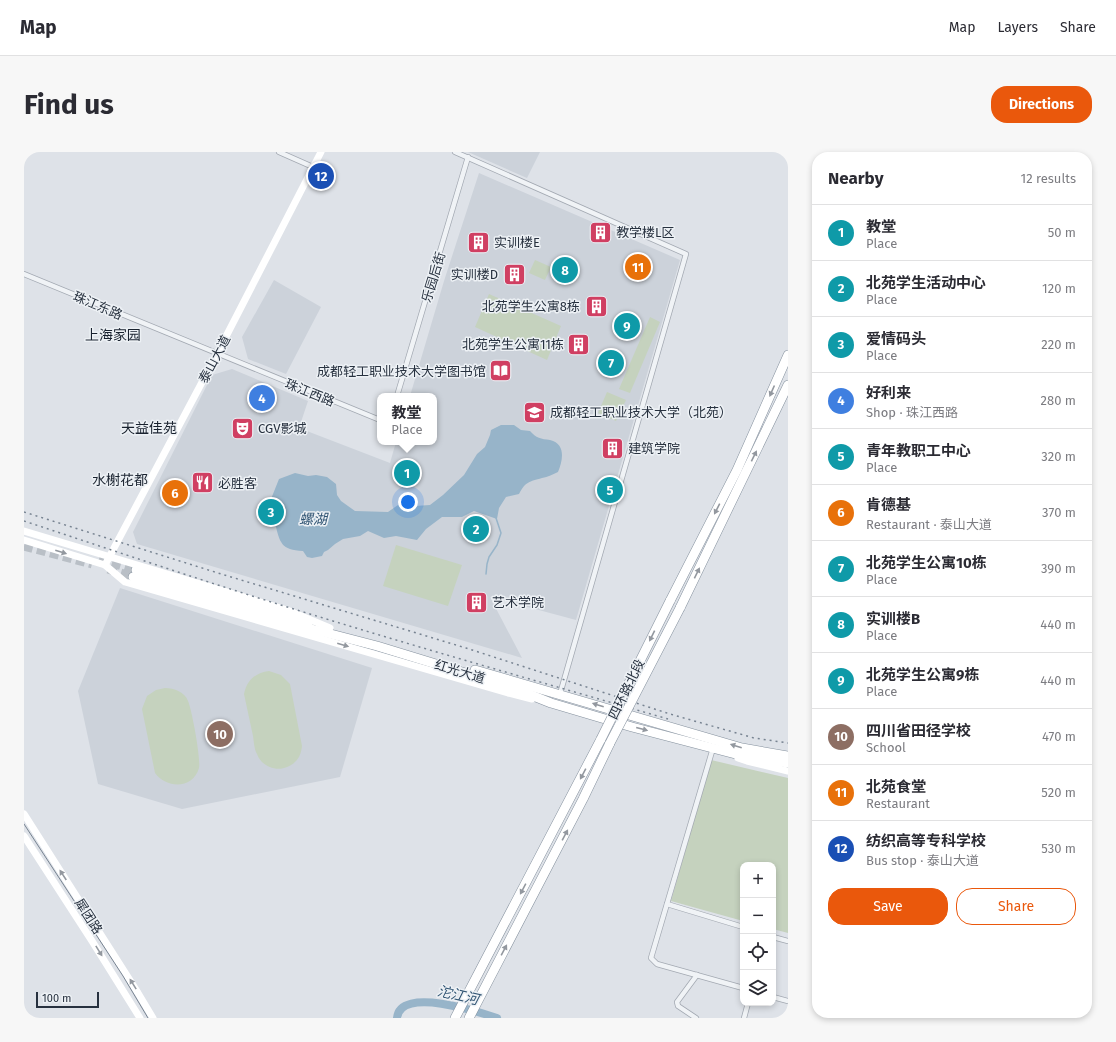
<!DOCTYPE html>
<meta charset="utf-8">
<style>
:root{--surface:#fff;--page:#f7f7f7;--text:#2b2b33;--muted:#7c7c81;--line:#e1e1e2;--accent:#ea580c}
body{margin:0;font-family:"Fira Sans","Noto Sans SC",sans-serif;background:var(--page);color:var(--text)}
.controls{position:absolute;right:12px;bottom:12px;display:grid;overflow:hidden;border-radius:8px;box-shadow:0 2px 6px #0003}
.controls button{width:36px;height:36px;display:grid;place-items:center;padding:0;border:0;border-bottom:1px solid var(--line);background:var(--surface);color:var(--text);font:20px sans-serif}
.scale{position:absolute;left:12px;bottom:10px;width:63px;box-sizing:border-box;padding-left:4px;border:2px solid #27313f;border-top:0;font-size:11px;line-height:14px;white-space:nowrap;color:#27313f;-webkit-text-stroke:3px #edf1f5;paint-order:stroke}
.you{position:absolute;left:384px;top:350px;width:14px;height:14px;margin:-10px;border:3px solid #fff;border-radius:50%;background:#1a73e8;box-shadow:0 0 0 6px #1a73e833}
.badge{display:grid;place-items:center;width:26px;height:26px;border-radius:50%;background:var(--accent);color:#fff;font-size:13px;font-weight:700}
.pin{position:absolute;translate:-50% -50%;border:2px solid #fff;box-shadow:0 1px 4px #0006}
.popup{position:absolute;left:353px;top:241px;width:60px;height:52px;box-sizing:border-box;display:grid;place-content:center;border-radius:8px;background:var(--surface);filter:drop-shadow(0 1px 3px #0005);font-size:13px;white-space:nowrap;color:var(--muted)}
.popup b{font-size:15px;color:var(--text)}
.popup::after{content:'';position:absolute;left:50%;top:100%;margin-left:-8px;border:8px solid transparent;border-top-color:var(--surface)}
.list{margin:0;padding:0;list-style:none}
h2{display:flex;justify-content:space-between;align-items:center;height:52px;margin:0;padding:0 16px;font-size:17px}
h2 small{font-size:13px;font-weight:400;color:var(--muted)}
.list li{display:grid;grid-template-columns:26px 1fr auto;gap:12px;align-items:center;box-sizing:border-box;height:56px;padding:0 16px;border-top:1px solid var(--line)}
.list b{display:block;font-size:15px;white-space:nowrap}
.list p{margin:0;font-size:13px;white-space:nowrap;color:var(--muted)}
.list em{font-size:13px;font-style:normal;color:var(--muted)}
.actions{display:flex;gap:8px;padding:12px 16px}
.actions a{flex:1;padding:9px 0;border:1px solid var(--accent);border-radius:16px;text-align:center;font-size:14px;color:var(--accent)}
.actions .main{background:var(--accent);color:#fff}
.icon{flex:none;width:22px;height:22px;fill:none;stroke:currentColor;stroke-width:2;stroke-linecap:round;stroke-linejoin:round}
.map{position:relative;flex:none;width:764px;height:866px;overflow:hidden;border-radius:16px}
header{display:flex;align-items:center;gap:24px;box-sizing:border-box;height:56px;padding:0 20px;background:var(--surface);border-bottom:1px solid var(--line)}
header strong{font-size:19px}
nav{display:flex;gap:22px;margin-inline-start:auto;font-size:14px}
.intro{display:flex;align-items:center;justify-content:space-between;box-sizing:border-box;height:96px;padding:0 24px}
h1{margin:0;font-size:28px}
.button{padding:10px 18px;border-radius:16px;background:var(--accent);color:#fff;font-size:14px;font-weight:700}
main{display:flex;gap:24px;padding:0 24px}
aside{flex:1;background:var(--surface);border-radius:16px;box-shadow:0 2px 6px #0003}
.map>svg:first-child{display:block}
</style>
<header>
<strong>Map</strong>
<nav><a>Map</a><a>Layers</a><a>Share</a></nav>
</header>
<div class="intro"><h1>Find us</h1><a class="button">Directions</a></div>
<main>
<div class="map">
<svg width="764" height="866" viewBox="0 0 764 866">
<rect width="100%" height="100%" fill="#dee2e8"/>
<g fill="#ccd2da">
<path d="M 444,0 L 516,0 L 503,26 Z"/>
<path d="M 455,21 L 656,108 L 552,468 L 466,445 L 498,506 L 113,392 L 109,380 L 188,223 L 208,217 L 284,249 L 275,276 L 366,311 L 372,290 L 410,290 L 410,244 L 386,244 L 420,129 Z"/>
<path d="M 250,128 L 297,155 L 262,222 L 224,207 L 218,185 Z"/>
<path d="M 96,436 L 348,516 L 316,625 L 158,657 L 74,632 L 54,539 Z"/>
</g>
<g fill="#c5d2be">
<path d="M 511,108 L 527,115 L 521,128 L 505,121 Z"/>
<path d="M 465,142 L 537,174 L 523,208 L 451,175 Z"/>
<path d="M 626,165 L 636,170 L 606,241 L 595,237 Z"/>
<path d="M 583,240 L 602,248 L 592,269 L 574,261 Z"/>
<path d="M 372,393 L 438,413 L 424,454 L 359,434 Z"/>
<path d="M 245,519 L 257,523 L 266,532 L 278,594 C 277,604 273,611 263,615 C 252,620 237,614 233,602 C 230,597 230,590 229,584 C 226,570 223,556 220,542 C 223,528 231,521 245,519 Z"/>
<path d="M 141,536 C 150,536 161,540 164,549 C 168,558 177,608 175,616 C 169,637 143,637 131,621 L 118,557 L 123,544 L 132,538 Z"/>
<path d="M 687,608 L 764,626 L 764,781 L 749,777 L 749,713 L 719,713 L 719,769 L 647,749 Z"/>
</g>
<path fill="#97b4c9" d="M 477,273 L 490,273 L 497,278 L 506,279 C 512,286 517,287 526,288 C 542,292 539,308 534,320 C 529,322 524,325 518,326 C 505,330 502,329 495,342 L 482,345 L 475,356 L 473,367 L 450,359 L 438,365 L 418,365 L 402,377 L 393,388 L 372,384 L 360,386 L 344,379 L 336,384 L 319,387 L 311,392 L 304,398 L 300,400 L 298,404 L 288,406 L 283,405 L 279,399 C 257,398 256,391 251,371 C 259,361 258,354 247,347 L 255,327 L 271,321 L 284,324 L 292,323 L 303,325 L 312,332 L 313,343 L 317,349 L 331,359 L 364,360 L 374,353 L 391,354 L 406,353 L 419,343 L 440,323 L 453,302 L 461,295 L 466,283 L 467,278 Z"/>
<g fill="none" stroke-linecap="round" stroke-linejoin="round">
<path stroke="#97b4c9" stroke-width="1.5" d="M 462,422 L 463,412 L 465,405 L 473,393 L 477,381 L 472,366"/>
<path stroke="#97b4c9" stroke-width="8" d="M 373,866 C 376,834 455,860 473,866"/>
<g stroke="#b9bfc6" stroke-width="9" stroke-dasharray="9 4.5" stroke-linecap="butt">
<path d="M 0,394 L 68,412"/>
<path d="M 75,407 L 112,418"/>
<path d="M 84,417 L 109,425"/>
</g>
<defs>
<g id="street">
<path d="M 255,0 L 289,15"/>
<path d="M 431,0 L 662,102 L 536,542"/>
<path d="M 0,122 L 356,268"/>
<path d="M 373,244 L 444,5"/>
<path d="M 689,596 L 627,806 L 633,812 L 719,836"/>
<path d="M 643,752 L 719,775"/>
<path d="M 749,785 L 764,789"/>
<path d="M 749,845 L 764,849"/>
<path d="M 672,866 L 654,854 L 653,850 L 673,823"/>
<path d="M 720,866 L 724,851"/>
</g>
<g id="highway">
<path d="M 112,418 L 285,470"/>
<path d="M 109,425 L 249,467 L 353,494 L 487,535 L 527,551 L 608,575 L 719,604 L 764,611"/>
<path d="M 646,449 L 713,318 L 764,203"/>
<path d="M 656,456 L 764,233"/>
<path d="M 451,518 L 718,596 L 764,604"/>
<path d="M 431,866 L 577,587"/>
<path d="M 445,866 L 559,647 L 586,591"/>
</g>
</defs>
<use href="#street" stroke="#a3a9b2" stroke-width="6"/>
<use href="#highway" stroke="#85919e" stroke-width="10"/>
<use href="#street" stroke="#f0f3f6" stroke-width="4.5"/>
<g stroke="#fff" stroke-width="7">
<path d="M 0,379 L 263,458 L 306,476"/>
<path d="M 0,388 L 81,413 L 101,430 L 484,541 L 508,547"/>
<path d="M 81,413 L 193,202 L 297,0"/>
<path d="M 714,606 L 723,609 L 764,619"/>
<path d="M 0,662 L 114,841 L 129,866"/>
<path d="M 0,684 L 68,789 L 116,866"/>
</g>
<use href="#highway" stroke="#fff" stroke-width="9"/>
<path stroke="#778391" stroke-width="1" d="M 0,672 L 99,824 L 124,866"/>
<g stroke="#778391" stroke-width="1.5" stroke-dasharray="2 4" stroke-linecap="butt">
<path d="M 0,360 L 194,421 L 442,496 L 646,562 L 730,586 L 764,591"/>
<path d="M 0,369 C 91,399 182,430 273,458 C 396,496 520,531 644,567"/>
</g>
<defs>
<g id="highway-bridge">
<path d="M 577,587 L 646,449"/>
<path d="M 586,591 L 656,456"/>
</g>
</defs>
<use href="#highway-bridge" stroke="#85919e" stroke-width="10" stroke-linecap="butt"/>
<use href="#highway-bridge" stroke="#fff" stroke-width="9"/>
</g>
<defs><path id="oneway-solid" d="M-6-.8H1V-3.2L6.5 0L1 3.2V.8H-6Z"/></defs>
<g fill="#93989f">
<use href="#oneway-solid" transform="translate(748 239) rotate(114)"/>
<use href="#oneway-solid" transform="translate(730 304) rotate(-64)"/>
<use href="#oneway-solid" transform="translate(693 357) rotate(117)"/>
<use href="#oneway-solid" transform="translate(37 400) rotate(17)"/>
<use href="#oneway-solid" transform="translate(673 421) rotate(-64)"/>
<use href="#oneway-solid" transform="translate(628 484) rotate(116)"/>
<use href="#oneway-solid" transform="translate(319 493) rotate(16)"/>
<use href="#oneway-solid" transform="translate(574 553) rotate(-163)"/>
<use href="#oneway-solid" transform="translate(618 577) rotate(15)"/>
<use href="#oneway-solid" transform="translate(712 594) rotate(-163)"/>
<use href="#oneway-solid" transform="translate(559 622) rotate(118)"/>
<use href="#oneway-solid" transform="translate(541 683) rotate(-62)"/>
<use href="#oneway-solid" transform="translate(39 723) rotate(-123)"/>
<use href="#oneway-solid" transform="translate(499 737) rotate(118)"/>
<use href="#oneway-solid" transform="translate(480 798) rotate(-62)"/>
<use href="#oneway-solid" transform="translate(75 799) rotate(58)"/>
<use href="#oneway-solid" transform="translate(109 832) rotate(-122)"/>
</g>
<defs>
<symbol id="building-square" viewBox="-11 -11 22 22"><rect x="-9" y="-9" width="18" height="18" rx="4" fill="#d03f62" stroke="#edf1f5"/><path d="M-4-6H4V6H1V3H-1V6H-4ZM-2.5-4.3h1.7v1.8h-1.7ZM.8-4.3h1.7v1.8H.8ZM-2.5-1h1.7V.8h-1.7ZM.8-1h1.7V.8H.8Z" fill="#fff"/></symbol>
<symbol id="library-square" viewBox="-11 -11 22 22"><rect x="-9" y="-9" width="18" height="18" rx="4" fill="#d03f62" stroke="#edf1f5"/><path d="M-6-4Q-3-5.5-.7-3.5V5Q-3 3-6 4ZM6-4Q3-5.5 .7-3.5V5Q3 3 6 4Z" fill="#fff"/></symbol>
<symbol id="university-square" viewBox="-11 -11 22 22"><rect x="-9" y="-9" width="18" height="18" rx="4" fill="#d03f62" stroke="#edf1f5"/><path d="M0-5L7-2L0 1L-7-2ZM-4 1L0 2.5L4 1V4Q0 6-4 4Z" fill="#fff"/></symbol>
<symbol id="theatre-square" viewBox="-11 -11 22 22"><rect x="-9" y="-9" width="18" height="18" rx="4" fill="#d03f62" stroke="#edf1f5"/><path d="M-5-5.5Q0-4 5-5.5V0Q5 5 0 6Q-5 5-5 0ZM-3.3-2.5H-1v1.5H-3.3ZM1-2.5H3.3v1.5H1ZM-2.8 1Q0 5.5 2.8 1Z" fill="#fff"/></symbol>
<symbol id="restaurant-square" viewBox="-11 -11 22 22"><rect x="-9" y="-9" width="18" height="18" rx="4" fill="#d03f62" stroke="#edf1f5"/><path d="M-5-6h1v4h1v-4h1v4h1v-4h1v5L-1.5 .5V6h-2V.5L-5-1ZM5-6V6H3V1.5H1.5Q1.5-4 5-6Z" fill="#fff"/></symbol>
</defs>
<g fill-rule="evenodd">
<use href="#building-square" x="564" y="68" width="25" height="25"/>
<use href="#building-square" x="442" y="78" width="25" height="25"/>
<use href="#building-square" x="478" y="110" width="25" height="25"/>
<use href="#building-square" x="560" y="142" width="25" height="25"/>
<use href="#building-square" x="542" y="180" width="25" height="25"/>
<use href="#library-square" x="464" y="206" width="25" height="25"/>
<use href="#university-square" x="498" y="248" width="25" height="25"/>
<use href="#theatre-square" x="206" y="264" width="25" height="25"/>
<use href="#building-square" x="576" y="284" width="25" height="25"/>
<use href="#restaurant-square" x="166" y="318" width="25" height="25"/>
<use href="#building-square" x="440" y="438" width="25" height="25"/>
</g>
<g text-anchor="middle" stroke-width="3" stroke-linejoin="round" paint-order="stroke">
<g font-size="13" fill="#27313f" stroke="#edf1f5" text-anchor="start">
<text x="592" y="85">教学楼L区</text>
<text x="470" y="95">实训楼E</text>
<text x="474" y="127" text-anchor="end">实训楼D</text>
<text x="556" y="159" text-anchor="end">北苑学生公寓8栋</text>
<text x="540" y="197" text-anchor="end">北苑学生公寓11栋</text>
<text x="462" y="224" text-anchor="end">成都轻工职业技术大学图书馆</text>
<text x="526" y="265">成都轻工职业技术大学（北苑）</text>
<text x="234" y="281">CGV影城</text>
<text x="604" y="301">建筑学院</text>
<text x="194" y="336">必胜客</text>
<text x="468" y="455">艺术学院</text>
</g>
<g font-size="13" fill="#27313f" stroke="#edf1f5">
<text transform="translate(409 125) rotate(-73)" y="5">乐园后街</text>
<text transform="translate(74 153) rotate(23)" y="5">珠江东路</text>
<text transform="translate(190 207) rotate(-62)" y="5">泰山大道</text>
<text transform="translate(286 240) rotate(22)" y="5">珠江西路</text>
<text transform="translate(436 519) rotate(17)" y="5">红光大道</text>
<text transform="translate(602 537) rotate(-64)" y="5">四环路北段</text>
<text transform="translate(65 764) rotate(57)" y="5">犀团路</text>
</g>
<g font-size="14" fill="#19222f" stroke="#edf1f5">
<text x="89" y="188">上海家园</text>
<text x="125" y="281">天益佳苑</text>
<text x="96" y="333">水榭花都</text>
</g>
<g font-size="14" font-style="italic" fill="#305473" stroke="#edf1f5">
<text x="289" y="372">螺湖</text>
<text transform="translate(434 843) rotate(13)" y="5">沱江河</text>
</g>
</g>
</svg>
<div class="controls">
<button>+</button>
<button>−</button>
<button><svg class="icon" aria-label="locate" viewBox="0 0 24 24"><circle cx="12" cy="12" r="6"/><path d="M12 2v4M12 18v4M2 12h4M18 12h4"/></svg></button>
<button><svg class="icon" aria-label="layers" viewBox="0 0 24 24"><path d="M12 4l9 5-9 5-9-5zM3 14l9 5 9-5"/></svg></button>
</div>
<div class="scale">100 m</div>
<div class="you"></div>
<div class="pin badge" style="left:383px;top:321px;background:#0f9aa8">1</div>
<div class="popup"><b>教堂</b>Place</div>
<div class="pin badge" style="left:452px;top:377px;background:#0f9aa8">2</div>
<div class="pin badge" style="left:247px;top:360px;background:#0f9aa8">3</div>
<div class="pin badge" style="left:238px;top:246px;background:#3f7fe0">4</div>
<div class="pin badge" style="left:586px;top:338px;background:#0f9aa8">5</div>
<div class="pin badge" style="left:151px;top:341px;background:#e8710a">6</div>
<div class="pin badge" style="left:587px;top:211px;background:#0f9aa8">7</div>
<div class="pin badge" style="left:541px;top:118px;background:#0f9aa8">8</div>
<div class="pin badge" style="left:603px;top:174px;background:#0f9aa8">9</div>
<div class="pin badge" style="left:196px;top:582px;background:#8d6e63">10</div>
<div class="pin badge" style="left:614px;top:115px;background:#e8710a">11</div>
<div class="pin badge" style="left:297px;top:24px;background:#1a4fb4">12</div>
</div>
<aside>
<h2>Nearby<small>12 results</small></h2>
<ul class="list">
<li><span class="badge" style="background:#0f9aa8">1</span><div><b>教堂</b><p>Place</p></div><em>50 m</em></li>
<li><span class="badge" style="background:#0f9aa8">2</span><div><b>北苑学生活动中心</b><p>Place</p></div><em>120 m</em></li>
<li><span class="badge" style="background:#0f9aa8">3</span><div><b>爱情码头</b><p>Place</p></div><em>220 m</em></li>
<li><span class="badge" style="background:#3f7fe0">4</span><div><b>好利来</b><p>Shop · 珠江西路</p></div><em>280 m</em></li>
<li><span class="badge" style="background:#0f9aa8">5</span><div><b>青年教职工中心</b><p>Place</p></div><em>320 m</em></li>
<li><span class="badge" style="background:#e8710a">6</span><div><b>肯德基</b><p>Restaurant · 泰山大道</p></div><em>370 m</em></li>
<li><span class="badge" style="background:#0f9aa8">7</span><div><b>北苑学生公寓10栋</b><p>Place</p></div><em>390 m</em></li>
<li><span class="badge" style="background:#0f9aa8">8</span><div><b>实训楼B</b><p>Place</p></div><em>440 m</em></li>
<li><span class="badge" style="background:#0f9aa8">9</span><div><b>北苑学生公寓9栋</b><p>Place</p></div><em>440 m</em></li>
<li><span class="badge" style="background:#8d6e63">10</span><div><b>四川省田径学校</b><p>School</p></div><em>470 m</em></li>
<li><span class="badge" style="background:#e8710a">11</span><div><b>北苑食堂</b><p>Restaurant</p></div><em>520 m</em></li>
<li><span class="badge" style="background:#1a4fb4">12</span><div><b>纺织高等专科学校</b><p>Bus stop · 泰山大道</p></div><em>530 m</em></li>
</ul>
<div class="actions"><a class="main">Save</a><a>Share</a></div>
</aside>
</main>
